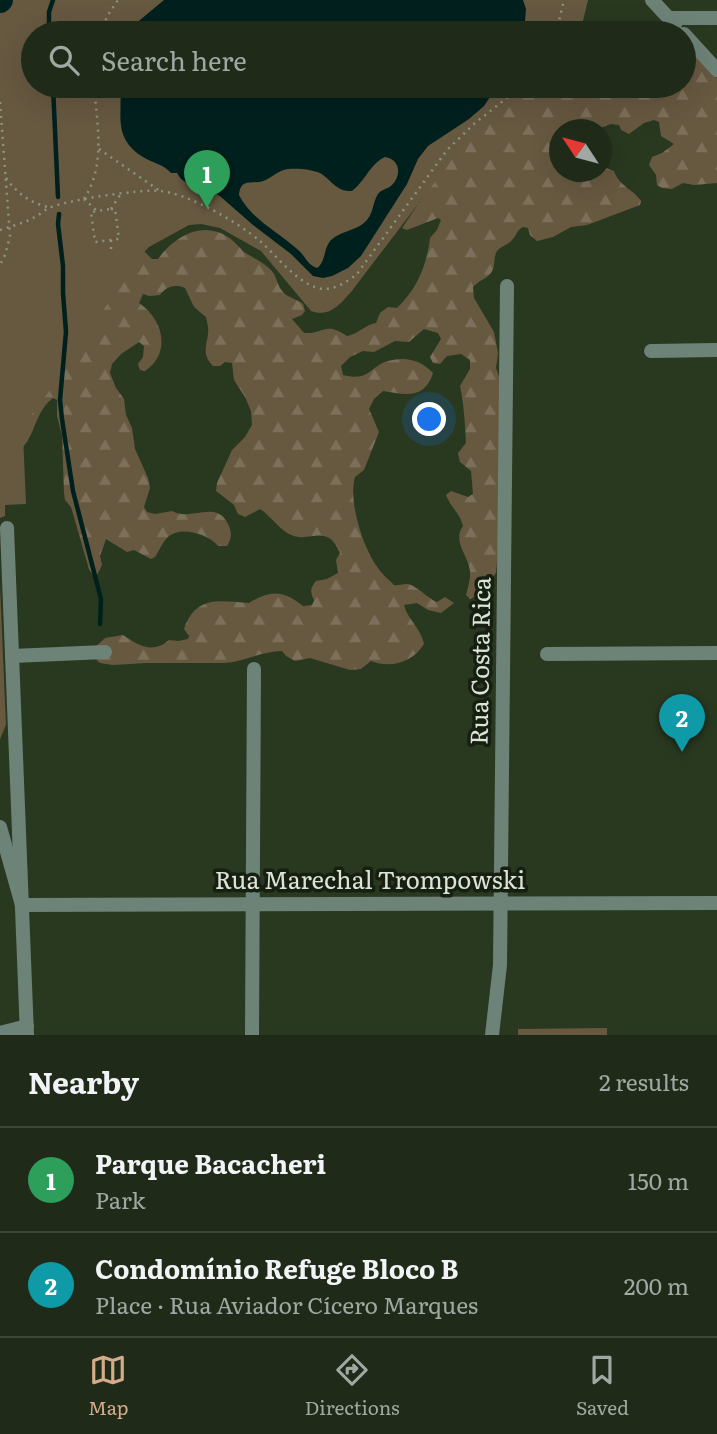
<!DOCTYPE html>
<meta charset="utf-8">
<style>
:root{--surface:#1f2b18;--page:#273321;--text:#f1f3f6;--muted:#a1a7a2;--line:#3c4737;--accent:#d6ab8b}
body{margin:0;font-family:Literata,serif;background:var(--page);color:var(--text)}
.compass{position:absolute;left:549px;top:119px;width:63px;height:63px;border-radius:50%;background:var(--surface);box-shadow:0 7px 28px #0002;rotate:306deg}
.you{position:absolute;left:430px;top:420px;width:24px;height:24px;margin:-18px;border:5px solid #fff;border-radius:50%;background:#1a73e8;box-shadow:0 0 0 10px #1a73e833}
.badge{display:grid;place-items:center;width:46px;height:46px;border-radius:50%;background:var(--accent);color:#fff;font-size:23px;font-weight:700}
.pin{position:absolute;translate:-50% -58px;filter:drop-shadow(0 2px 4px #0008)}
.pin::after{content:'';position:absolute;top:37px;width:24px;height:21px;background:inherit;clip-path:polygon(0 0,100% 0,50% 100%)}
.list{margin:0;padding:0;list-style:none}
h2{display:flex;justify-content:space-between;align-items:center;height:91px;margin:0;padding:0 28px;font-size:30px}
h2 small{font-size:23px;font-weight:400;color:var(--muted)}
.list li{display:grid;grid-template-columns:46px 1fr auto;gap:21px;align-items:center;box-sizing:border-box;height:105px;padding:0 28px;border-top:2px solid var(--line)}
.list b{display:block;font-size:26px;white-space:nowrap}
.list p{margin:0;font-size:23px;white-space:nowrap;color:var(--muted)}
.list em{font-size:23px;font-style:normal;color:var(--muted)}
.icon{flex:none;width:38px;height:38px;fill:none;stroke:currentColor;stroke-width:2;stroke-linecap:round;stroke-linejoin:round}
.map{position:relative;flex:none;width:717px;height:1035px;overflow:hidden}
.search{position:absolute;background:var(--surface);box-shadow:0 7px 28px #0002;left:21px;right:21px;top:21px;height:77px;display:flex;align-items:center;gap:18px;box-sizing:border-box;padding:0 24px;border-radius:38px;color:var(--muted);font-size:26px}
.sheet{height:301px;background:var(--surface)}
nav{display:flex;justify-content:space-around;align-items:center;box-sizing:border-box;height:98px;border-top:2px solid var(--line);background:var(--surface);font-size:19px;color:var(--muted)}
nav a{display:grid;justify-items:center;gap:4px}
nav .on{color:var(--accent)}
.map>svg:first-child{display:block}
</style>
<div class="map">
<svg width="717" height="1035" viewBox="0 0 717 1035">
<defs>
<pattern id="forest-firs" width="22" height="20" patternUnits="userSpaceOnUse" patternTransform="scale(1.75)"><rect width="22" height="20" fill="#675840"/><path d="M5 1l3.5 6h-7zM16 11l3.5 6h-7z" fill="#7c705b"/></pattern>
</defs>
<rect width="100%" height="100%" fill="#293920"/>
<path fill="url(#forest-firs)" d="M 684,44 L 703,60 L 717,78 L 717,183 L 694,185 L 683,183 L 672,189 L 662,188 L 657,185 L 656,175 L 649,165 L 652,157 L 662,153 L 674,144 L 661,136 L 659,122 L 654,120 L 644,123 L 629,134 L 621,130 L 619,125 L 611,124 L 597,129 L 560,130 L 560,172 L 577,172 L 591,178 L 606,168 L 614,171 C 619,186 633,189 641,201 L 640,205 L 587,225 L 571,227 L 553,237 L 537,241 L 530,235 L 528,228 L 523,227 C 516,231 517,235 512,240 C 508,245 501,246 497,251 C 493,257 496,266 491,273 C 486,279 478,281 473,287 L 474,298 L 494,332 L 498,353 L 496,368 L 500,379 L 499,538 L 496,573 L 479,595 L 470,599 L 466,595 C 468,587 471,578 470,571 C 468,554 452,542 463,526 C 460,513 451,508 446,495 L 451,491 L 468,497 L 473,494 L 471,471 L 460,462 L 458,453 L 466,443 C 465,423 464,405 460,386 L 470,369 L 470,360 L 461,354 L 447,356 L 440,364 L 433,363 L 430,357 L 441,339 L 438,333 L 424,329 L 409,342 L 395,341 L 374,352 L 363,351 L 350,357 L 341,366 L 343,375 C 370,382 370,366 388,361 C 406,356 421,360 433,373 C 425,399 406,395 383,391 L 374,399 L 369,409 L 379,432 L 364,470 L 355,477 C 348,501 363,548 378,568 C 382,574 389,580 394,585 C 398,586 402,584 406,584 C 414,583 427,598 437,602 L 445,597 L 454,603 L 441,613 L 428,610 L 417,603 L 404,605 C 407,619 421,628 424,644 C 413,662 391,669 371,661 L 361,669 L 350,670 L 310,658 L 295,661 L 286,656 L 282,651 C 262,651 244,662 225,663 L 146,663 L 113,665 L 100,663 L 93,657 L 93,649 L 105,638 L 123,635 C 139,646 153,654 169,640 L 178,641 L 188,639 L 189,636 L 184,629 C 196,595 219,601 249,603 C 270,590 283,590 303,606 L 312,605 L 314,600 C 310,592 310,588 316,581 L 327,579 L 338,573 L 336,560 L 340,553 C 326,521 310,545 289,534 C 277,527 271,516 260,509 L 245,517 L 238,514 L 234,505 L 216,491 L 217,483 L 232,450 L 245,437 L 252,425 L 251,411 L 245,397 L 234,380 L 232,363 L 225,362 L 220,366 L 213,366 C 202,354 206,348 208,334 C 209,328 207,322 206,317 L 194,307 L 185,288 C 176,284 166,286 160,295 L 149,296 L 143,294 L 139,303 C 163,319 172,353 145,371 L 140,370 L 138,364 L 143,357 L 144,346 L 139,342 L 121,354 L 112,364 L 110,373 L 116,388 L 124,399 L 126,415 L 132,428 L 135,449 L 148,478 L 150,488 L 144,507 L 147,512 L 155,514 L 172,511 C 191,522 216,499 228,524 C 232,533 232,538 227,546 L 218,546 C 208,534 180,525 167,538 C 162,543 159,551 155,557 L 151,559 L 134,550 L 127,552 L 106,539 L 100,556 L 102,565 L 97,575 L 93,575 L 89,569 L 71,507 L 65,500 L 64,493 L 62,435 L 57,416 L 57,400 L 53,398 C 34,412 35,439 20,449 L 20,426 L 141,248 L 152,259 L 158,259 C 174,237 202,220 228,237 C 234,241 239,247 244,252 C 253,258 263,262 271,270 C 277,276 276,285 284,293 C 289,298 297,299 303,304 L 305,311 L 302,315 L 292,319 L 304,333 C 325,334 324,321 347,336 C 358,334 365,325 376,323 L 380,313 L 388,307 L 397,308 C 417,289 427,265 430,238 L 437,230 L 441,220 L 438,218 L 407,230 L 402,228 L 452,154 L 529,86 L 614,86 L 621,90 L 629,86 L 684,86 Z"/>
<g fill="#675840">
<path d="M 0,0 L 588,0 L 580,33 L 33,33 L 33,86 L 533,86 L 480,130 L 454,157 L 351,292 C 340,304 330,318 311,311 L 261,251 L 220,228 L 201,224 L 189,225 L 149,247 L 139,257 L 45,397 L 28,419 L 23,434 L 26,504 L 5,505 L 5,516 L 0,518 Z"/>
<path d="M 0,586 L 6,725 L 0,739 Z"/>
<path d="M 607,1028 L 607,1035 L 518,1035 L 518,1029 Z"/>
</g>
<g fill="#00201e" fill-rule="evenodd">
<path d="M 164,0 L 523,0 L 526,9 L 524,33 L 127,33 L 134,25 Z"/>
<path d="M 120,86 L 507,86 L 492,94 L 484,106 L 469,119 L 428,146 L 418,159 L 407,184 L 361,256 L 348,268 L 332,276 L 323,278 L 313,276 L 291,254 L 253,225 L 221,197 L 214,192 L 194,188 L 181,179 L 177,173 L 171,173 C 162,163 154,164 143,157 C 112,137 123,116 120,86 ZM 385,157 C 400,159 402,175 392,185 C 388,189 382,189 378,194 C 372,203 374,215 364,223 C 354,231 341,231 331,240 C 323,249 326,262 317,268 C 306,264 306,256 297,249 C 277,231 252,220 239,195 C 241,177 252,185 263,181 C 272,178 278,170 288,169 C 297,168 311,169 320,173 C 332,180 336,192 352,191 C 365,181 371,163 385,157 Z"/>
</g>
<g fill="none" stroke-linecap="round" stroke-linejoin="round">
<g stroke="#00201e" stroke-width="4.5">
<path d="M 49,33 L 49,12 L 53,0"/>
<path d="M 53,86 L 58,197"/>
<path d="M 59,214 L 58,224 L 63,266 L 63,293 L 66,332 L 60,400 L 62,419 L 73,491 L 101,599 L 100,624"/>
</g>
<path stroke="#00201e" stroke-width="24" d="M 0,1 L 1,0"/>
<g stroke="#889581" stroke-width="2.5" stroke-dasharray="2 5" stroke-linecap="butt">
<path d="M 100,33 L 108,15 L 118,0"/>
<path d="M 556,33 L 564,0"/>
<path d="M 0,102 L 10,236 L 5,255 L 0,265"/>
<path d="M 99,149 L 160,191"/>
<path d="M 6,178 C 17,193 30,203 48,207"/>
<path d="M 84,199 C 106,165 97,124 94,86"/>
<path d="M 84,199 L 97,211"/>
<path d="M 111,209 L 115,209 L 119,239 L 95,242 L 91,212 Z"/>
<path d="M 111,209 L 120,195"/>
<path d="M 0,230 C 12,226 24,223 35,217 C 40,215 44,210 49,208 C 67,200 139,189 160,191 C 190,194 237,222 260,241 C 277,256 296,282 318,288 C 332,292 347,282 357,274 L 447,150 L 475,123 L 522,86"/>
<path d="M 111,240 L 111,249"/>
</g>
<g stroke="#6e8378" stroke-width="14">
<path d="M 652,0 L 675,25"/>
<path d="M 669,18 L 717,18"/>
<path d="M 684,34 L 717,70"/>
<path d="M 651,351 L 717,350"/>
<path d="M 7,528 L 27,1035"/>
<path d="M 547,654 L 717,653"/>
<path d="M 12,656 L 105,652"/>
<path d="M 0,827 L 22,905 L 717,903"/>
<path d="M 0,1033 L 27,1026"/>
<path d="M 252,1035 L 254,669"/>
<path d="M 492,1035 L 500,965 L 507,286"/>
</g>
</g>
<g text-anchor="middle" stroke-width="7" stroke-linejoin="round" paint-order="stroke">
<g font-size="24" fill="#dbe5d5" stroke="#171e12">
<text transform="translate(481 661) rotate(-89)" y="8">Rua Costa Rica</text>
<text x="370" y="889">Rua Marechal Trompowski</text>
</g>
</g>
</svg>
<svg class="compass" viewBox="-18 -18 36 36"><path d="M0-13l5 13h-10z" fill="#e53935"/><path d="M0 13l5-13h-10z" fill="#a1a7a2"/></svg>
<div class="you"></div>
<div class="pin badge" style="left:207px;top:208px;background:#2e9e5b">1</div>
<div class="pin badge" style="left:682px;top:752px;background:#0f9aa8">2</div>
<div class="search"><svg class="icon" aria-label="search" viewBox="0 0 24 24"><circle cx="10" cy="10" r="6"/><path d="M15 15l6 6"/></svg>Search here</div>
</div>
<section class="sheet">
<h2>Nearby<small>2 results</small></h2>
<ul class="list">
<li><span class="badge" style="background:#2e9e5b">1</span><div><b>Parque Bacacheri</b><p>Park</p></div><em>150 m</em></li>
<li><span class="badge" style="background:#0f9aa8">2</span><div><b>Condomínio Refuge Bloco B</b><p>Place · Rua Aviador Cícero Marques</p></div><em>200 m</em></li>
</ul>
</section>
<nav>
<a class="on"><svg class="icon" aria-label="map" viewBox="0 0 24 24"><path d="M3 6l6-2 6 2 6-2v14l-6 2-6-2-6 2zM9 4v14M15 6v14"/></svg>Map</a>
<a><svg class="icon" aria-label="directions" viewBox="0 0 24 24"><path d="M12 3l9 9-9 9-9-9zM9 14v-3h6M13 9l2 2-2 2"/></svg>Directions</a>
<a><svg class="icon" aria-label="saved" viewBox="0 0 24 24"><path d="M7 4h10v16l-5-4-5 4z"/></svg>Saved</a>
</nav>
